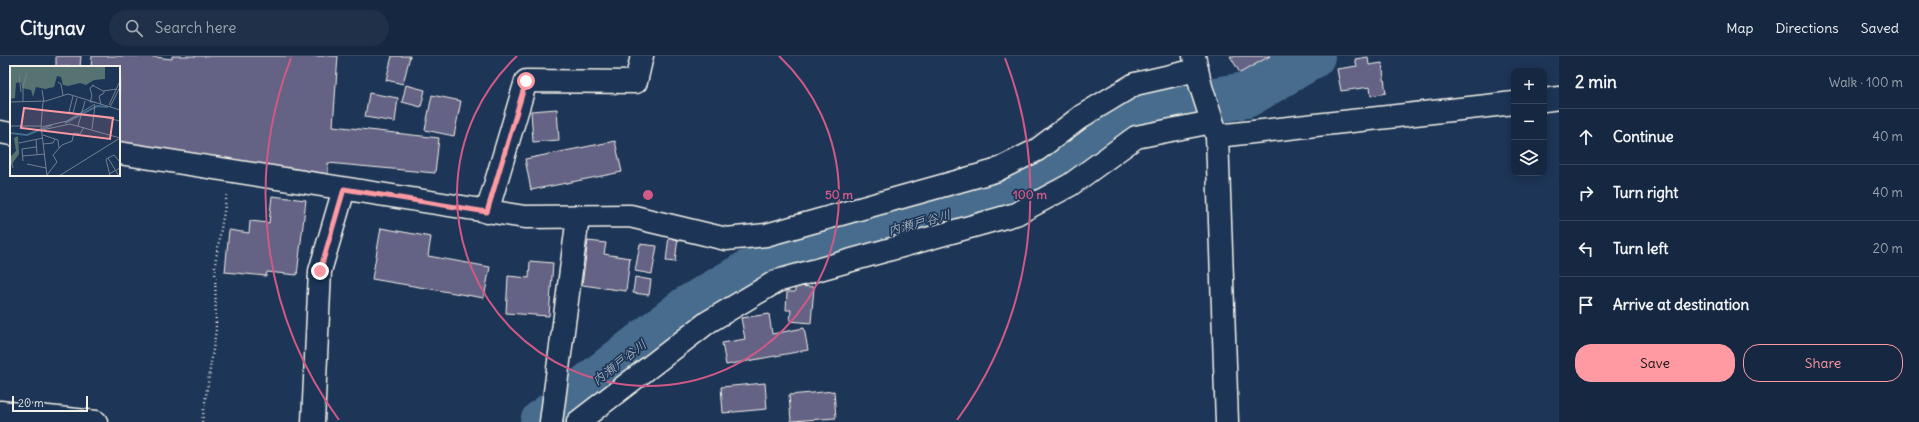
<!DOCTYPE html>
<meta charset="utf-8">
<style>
:root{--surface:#162841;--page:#1f3048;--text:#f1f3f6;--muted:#9ea6b1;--line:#35445a;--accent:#ff9aa2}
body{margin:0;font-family:Delius,"Klee One",sans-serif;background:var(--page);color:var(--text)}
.controls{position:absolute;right:12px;top:12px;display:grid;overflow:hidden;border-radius:8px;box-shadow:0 2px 10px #0003}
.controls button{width:36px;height:36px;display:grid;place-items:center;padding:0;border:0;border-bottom:1px solid var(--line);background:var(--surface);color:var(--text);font:20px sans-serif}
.scale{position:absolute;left:12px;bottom:10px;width:76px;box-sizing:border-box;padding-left:4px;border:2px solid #f4f1e8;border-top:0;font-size:11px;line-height:14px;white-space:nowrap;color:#f4f1e8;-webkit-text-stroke:3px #1d3557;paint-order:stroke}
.stop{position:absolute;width:12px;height:12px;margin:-9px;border:3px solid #ff9aa2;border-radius:50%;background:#fff}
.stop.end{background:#ff9aa2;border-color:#fff;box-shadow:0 1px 4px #0008}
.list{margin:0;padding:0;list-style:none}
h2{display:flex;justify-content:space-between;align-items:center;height:52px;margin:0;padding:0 16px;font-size:17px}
h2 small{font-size:13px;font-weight:400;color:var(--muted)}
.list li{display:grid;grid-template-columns:26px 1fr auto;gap:12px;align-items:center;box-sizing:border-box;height:56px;padding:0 16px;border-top:1px solid var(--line)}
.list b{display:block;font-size:15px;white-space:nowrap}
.list em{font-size:13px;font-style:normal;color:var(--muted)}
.actions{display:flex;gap:8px;padding:12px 16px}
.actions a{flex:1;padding:9px 0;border:1px solid var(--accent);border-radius:16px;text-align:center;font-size:14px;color:var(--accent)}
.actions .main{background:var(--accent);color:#111}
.icon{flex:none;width:22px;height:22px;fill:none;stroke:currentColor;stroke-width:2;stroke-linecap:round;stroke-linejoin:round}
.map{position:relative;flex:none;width:1559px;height:366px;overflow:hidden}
header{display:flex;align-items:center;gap:24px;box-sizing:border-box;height:56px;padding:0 20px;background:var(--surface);border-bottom:1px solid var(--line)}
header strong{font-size:19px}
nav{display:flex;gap:22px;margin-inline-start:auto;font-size:14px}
.search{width:280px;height:36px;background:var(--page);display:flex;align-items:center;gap:10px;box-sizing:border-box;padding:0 14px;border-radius:22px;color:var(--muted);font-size:15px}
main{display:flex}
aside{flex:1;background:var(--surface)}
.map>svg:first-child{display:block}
</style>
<header>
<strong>Citynav</strong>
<div class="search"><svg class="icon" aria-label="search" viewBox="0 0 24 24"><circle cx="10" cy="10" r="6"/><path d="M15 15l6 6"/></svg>Search here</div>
<nav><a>Map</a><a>Directions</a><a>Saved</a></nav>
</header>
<main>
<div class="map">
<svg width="1559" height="366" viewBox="0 0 1559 366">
<rect width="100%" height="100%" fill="#1d3557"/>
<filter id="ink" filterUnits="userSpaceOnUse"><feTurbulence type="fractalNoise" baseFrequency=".025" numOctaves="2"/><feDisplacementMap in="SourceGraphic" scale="8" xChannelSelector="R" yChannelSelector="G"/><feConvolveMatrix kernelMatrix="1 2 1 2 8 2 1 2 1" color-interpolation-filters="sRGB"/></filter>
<g filter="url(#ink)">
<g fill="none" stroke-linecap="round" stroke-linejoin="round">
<path stroke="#466c8d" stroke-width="46" d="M 543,366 L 687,253 L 762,209 L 956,156 L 1031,126 L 1105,73 L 1152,55 L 1246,39 L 1312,0"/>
</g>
<g fill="#656485" stroke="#f4f1e8">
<path d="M 56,0 L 81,0 L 80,11 L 56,11 Z"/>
<path d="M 92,0 L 147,0 L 172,3 L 172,0 L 338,0 L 333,70 L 439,82 L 435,117 L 328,107 L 328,118 L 119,87 L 119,11 L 91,11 Z"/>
<path d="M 392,0 L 410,0 L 403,28 L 386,24 Z"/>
<path d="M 1230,0 L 1270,0 L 1240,17 Z"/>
<path d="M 1368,1 L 1369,9 L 1382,7 L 1386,37 L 1371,40 L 1370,31 L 1341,35 L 1337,13 L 1357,10 L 1355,3 Z"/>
<path d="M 406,29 L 425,34 L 421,51 L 402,46 Z"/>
<path d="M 369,37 L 398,42 L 395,66 L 365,61 Z"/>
<path d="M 432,39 L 461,45 L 454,80 L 425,74 Z"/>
<path d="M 557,53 L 559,84 L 533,86 L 531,55 Z"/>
<path d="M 615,85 L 622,116 L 531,134 L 525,103 Z"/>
<path d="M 272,140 L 306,144 L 297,219 L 267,216 L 266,220 L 225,216 L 229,174 L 249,177 L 250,165 L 269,167 Z"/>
<path d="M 381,172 L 431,181 L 428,200 L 490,211 L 484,242 L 372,223 Z"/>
<path d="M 669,180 L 678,182 L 675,206 L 666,205 Z"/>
<path d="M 588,185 L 606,187 L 604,198 L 630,202 L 626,235 L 582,229 Z"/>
<path d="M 640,188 L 657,190 L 652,218 L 635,215 Z"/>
<path d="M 530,205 L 553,207 L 549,260 L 506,257 L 508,220 L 529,222 Z"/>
<path d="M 635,221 L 651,224 L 649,239 L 633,237 Z"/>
<path d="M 795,230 L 814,231 L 811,267 L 790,265 L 791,254 L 786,254 L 787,236 L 795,236 Z"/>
<path d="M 769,258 L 772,278 L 804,272 L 808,294 L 726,309 L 722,287 L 745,283 L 741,262 Z"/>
<path d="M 765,327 L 767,353 L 723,357 L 721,331 Z"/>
<path d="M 834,335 L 836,362 L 791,365 L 789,339 Z"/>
</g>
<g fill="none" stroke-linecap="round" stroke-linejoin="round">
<defs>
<g id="street">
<path d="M 0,76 L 11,78"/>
<path d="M 1217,80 L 1227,366"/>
<path d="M 119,97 L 525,161 L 630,160 L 726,183 L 766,179 L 995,115 L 1037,94 L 1082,60 L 1135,28 L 1197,14"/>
<path d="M 487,156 L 526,25 L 636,26 L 642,0"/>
<path d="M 0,356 L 96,366"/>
<path d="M 313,366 L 320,215 L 344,133"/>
<path d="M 551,366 L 578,161"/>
<path d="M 578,366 L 708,266 L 777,225 L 1016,158 L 1070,129 L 1136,81 L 1212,66"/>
</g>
<g id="secondary">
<path d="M 1194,0 L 1201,31 L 1217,80 L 1514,47"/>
<path d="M 1544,44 L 1559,42"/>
</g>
</defs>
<use href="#street" stroke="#f4f1e8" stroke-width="25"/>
<use href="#secondary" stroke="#f4f1e8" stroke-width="25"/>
<path stroke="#f4f1e8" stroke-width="2.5" stroke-dasharray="1 3" stroke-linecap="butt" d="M 202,366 L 216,274 L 215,208 L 227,138"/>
<use href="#street" stroke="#1d3557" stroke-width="22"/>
<use href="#secondary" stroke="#1d3557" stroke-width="22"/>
</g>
</g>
<g fill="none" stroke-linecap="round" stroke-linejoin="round" filter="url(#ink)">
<path stroke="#ff9aa2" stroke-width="5" d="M 320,215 L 344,133 L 487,156 L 526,25"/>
</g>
<g fill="none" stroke="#d15985" stroke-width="2">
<path d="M779 0A191 191 0 1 1 517 0"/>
<path d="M339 364A382 382 0 0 1 291 2M1005 2A382 382 0 0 1 957 364"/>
</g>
<g text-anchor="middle" stroke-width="3.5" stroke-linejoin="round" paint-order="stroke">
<g font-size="13" font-style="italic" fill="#b7c2c8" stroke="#1d3557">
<text transform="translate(919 166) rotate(-15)" y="5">内瀬戸谷川</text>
<text transform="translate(619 306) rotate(-38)" y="5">内瀬戸谷川</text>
</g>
</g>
<g transform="translate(10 10)">
<rect width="110" height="110" fill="#1d3557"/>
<path d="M 0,0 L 95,0 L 95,13 L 84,14 L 76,19 L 70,17 L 58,20 L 53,19 L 51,11 L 47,10 L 44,21 L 35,23 L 26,21 L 23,31 L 21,24 L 12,22 L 11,16 L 6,17 L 5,32 L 0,33 ZM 8,70 L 9,88 L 0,101 L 0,91 L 6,85 L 4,72 Z" fill="#567371"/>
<path fill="none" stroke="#466c8d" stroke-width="2" d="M 55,57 L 87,40 L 98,41M 0,67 L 17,69 L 42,59"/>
<path fill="none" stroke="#738091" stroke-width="1" d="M 9,9 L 11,26M 48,16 L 51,18 L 53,29M 82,19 L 93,25 L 107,23M 32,24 L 34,36M 63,30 L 59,46 L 63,47 L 67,32M 0,36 L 36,35 L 58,28 L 110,44M 13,36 L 13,20 L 17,7M 33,36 L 31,60 L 37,110M 83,36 L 80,36 L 82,30 L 80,22 L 84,19M 91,39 L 89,30 L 94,27 L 94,25M 99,39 L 110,15M 100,41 L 110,21M 85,49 L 110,55M 0,60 L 31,60M 68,60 L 75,35M 31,61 L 57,55 L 85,38M 82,63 L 85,39M 32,64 L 60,58 L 110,72M 33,69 L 48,74 L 49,82M 26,73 L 27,88M 9,77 L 33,72M 33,78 L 43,77 L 45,73M 0,90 L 3,102M 12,90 L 35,88M 98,92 L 109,110M 13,95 L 12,83 L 26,81M 17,98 L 36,102M 99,108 L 110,102M 37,109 L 47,96 L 43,89 L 52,79 L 62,75 L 64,67 L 70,68 L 74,61M 49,110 L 110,72M 100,110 L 96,93 L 104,89 L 110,96"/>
<path fill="#ff9aa2" fill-opacity="0.15" stroke="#ff9aa2" stroke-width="2" d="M 14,42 L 103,52 L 100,73 L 11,62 Z"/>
<rect width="110" height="110" fill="none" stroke="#f4f1e8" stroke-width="2"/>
</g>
<circle cx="648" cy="139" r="6" fill="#d15985" stroke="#1d3557" stroke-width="2"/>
<g font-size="12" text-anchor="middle" font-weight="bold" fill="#d15985" stroke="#1d3557" stroke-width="3.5" stroke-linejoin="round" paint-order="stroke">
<text x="839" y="143">50 m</text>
<text x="1030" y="143">100 m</text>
</g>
</svg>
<div class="controls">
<button>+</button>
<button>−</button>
<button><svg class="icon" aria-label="layers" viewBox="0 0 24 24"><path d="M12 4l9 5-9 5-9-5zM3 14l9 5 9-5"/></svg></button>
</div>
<div class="scale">20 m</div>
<div class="stop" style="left:526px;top:25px"></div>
<div class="stop end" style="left:320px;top:215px"></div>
</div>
<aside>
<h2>2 min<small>Walk · 100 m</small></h2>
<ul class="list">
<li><svg class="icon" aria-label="ahead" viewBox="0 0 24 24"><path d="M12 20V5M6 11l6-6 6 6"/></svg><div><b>Continue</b></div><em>40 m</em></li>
<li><svg class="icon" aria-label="right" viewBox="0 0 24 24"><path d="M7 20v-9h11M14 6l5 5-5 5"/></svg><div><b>Turn right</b></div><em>40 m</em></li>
<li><svg class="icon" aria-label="left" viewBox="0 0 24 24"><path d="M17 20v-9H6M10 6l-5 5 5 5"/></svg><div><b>Turn left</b></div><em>20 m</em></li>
<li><svg class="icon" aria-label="arrive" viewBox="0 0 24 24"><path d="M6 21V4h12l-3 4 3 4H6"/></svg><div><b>Arrive at destination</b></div></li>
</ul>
<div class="actions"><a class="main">Save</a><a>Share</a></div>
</aside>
</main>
